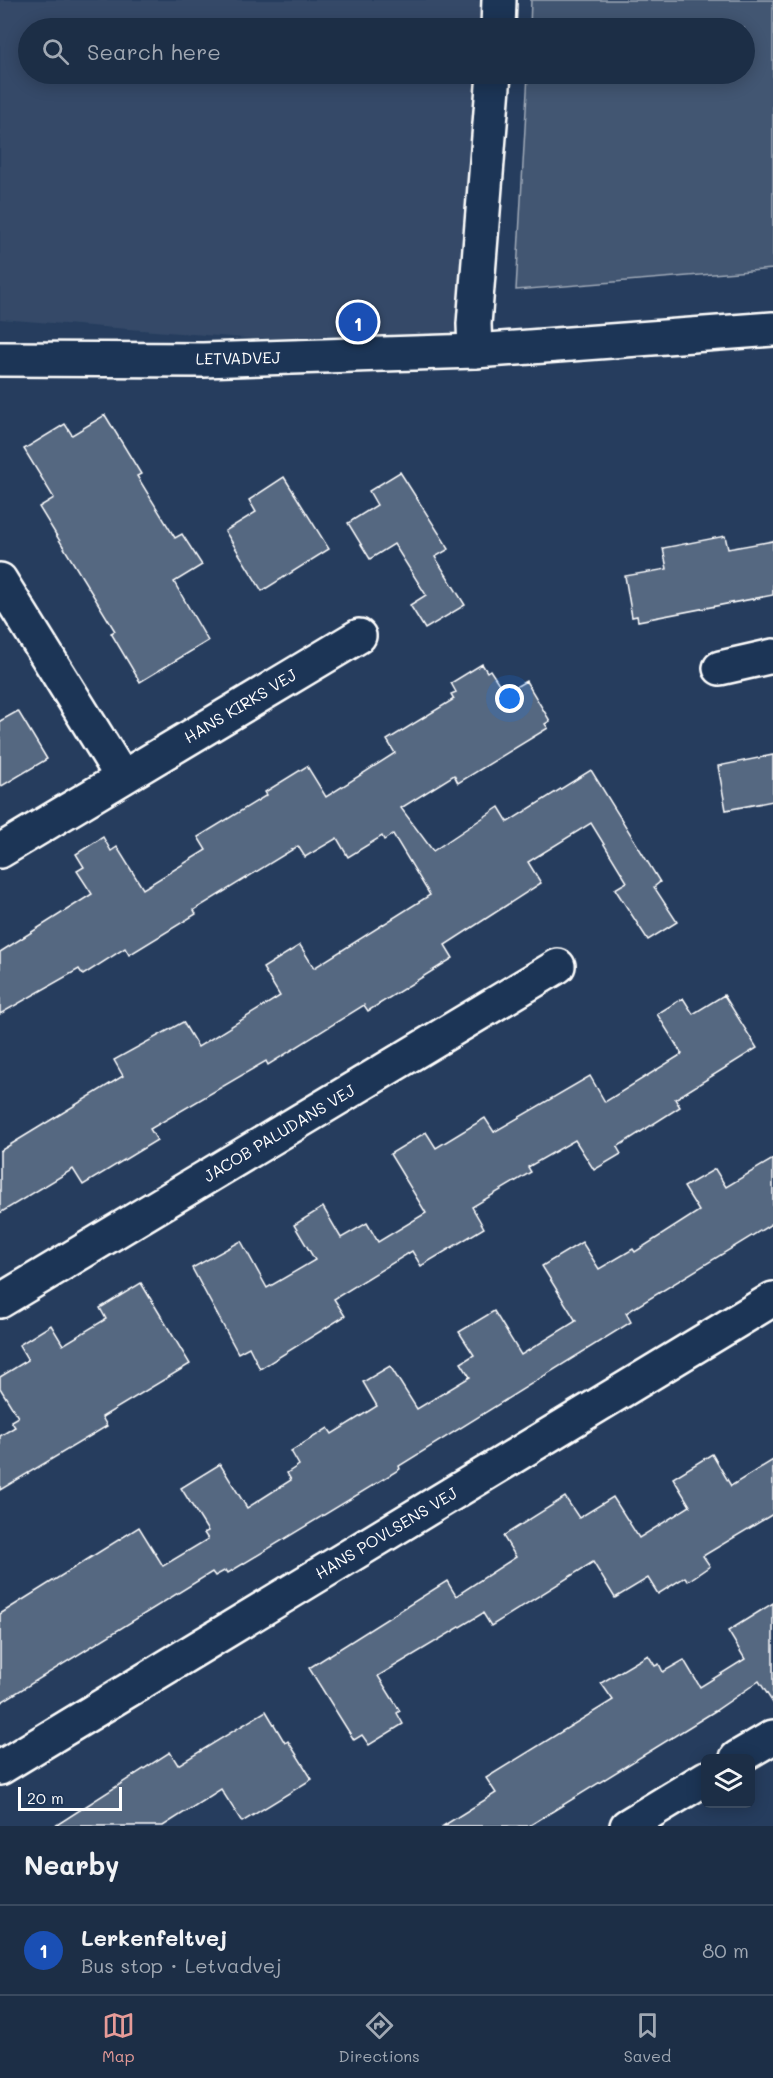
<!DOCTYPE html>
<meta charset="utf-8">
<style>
:root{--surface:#1c2e46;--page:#25364d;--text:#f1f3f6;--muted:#a0a8b3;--line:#3a4a5f;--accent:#e69b98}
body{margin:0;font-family:Mali,sans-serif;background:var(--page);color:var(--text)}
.controls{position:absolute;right:18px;bottom:18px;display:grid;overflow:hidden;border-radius:9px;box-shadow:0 3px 15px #0003}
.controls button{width:54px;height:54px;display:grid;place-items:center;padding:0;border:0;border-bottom:2px solid var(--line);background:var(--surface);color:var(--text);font:30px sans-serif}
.scale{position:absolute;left:18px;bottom:15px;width:104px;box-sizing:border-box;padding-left:6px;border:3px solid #fff;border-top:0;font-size:16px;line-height:21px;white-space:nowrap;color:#fff;-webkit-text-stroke:4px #1d3557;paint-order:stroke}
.you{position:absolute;left:510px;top:699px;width:21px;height:21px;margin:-15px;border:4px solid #fff;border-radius:50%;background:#1a73e8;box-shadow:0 0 0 9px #1a73e833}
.badge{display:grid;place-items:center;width:39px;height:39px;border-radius:50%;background:var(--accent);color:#fff;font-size:20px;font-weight:700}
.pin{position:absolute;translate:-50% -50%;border:3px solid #fff;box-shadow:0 2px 6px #0006}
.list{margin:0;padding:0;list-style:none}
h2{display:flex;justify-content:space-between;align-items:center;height:78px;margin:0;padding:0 24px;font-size:26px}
h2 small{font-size:20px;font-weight:400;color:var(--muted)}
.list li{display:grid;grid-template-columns:39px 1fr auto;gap:18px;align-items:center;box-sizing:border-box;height:90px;padding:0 24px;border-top:2px solid var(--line)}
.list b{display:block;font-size:22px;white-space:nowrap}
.list p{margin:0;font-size:20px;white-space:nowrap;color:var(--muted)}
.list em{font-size:20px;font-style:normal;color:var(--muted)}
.icon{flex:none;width:33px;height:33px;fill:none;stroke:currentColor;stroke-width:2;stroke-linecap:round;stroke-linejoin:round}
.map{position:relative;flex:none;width:773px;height:1826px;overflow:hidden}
.search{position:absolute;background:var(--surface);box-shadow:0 3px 15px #0003;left:18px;right:18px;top:18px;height:66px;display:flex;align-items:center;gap:15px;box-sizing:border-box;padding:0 21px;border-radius:33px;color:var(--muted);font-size:22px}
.sheet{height:168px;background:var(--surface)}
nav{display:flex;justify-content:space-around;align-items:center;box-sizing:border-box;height:84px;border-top:2px solid var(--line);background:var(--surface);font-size:16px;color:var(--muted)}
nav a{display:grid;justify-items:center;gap:3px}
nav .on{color:var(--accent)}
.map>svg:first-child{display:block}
</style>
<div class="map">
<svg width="773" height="1826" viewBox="0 0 773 1826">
<rect width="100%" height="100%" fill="#263d5e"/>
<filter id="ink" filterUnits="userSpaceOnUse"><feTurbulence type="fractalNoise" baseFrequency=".0167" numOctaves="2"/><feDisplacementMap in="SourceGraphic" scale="12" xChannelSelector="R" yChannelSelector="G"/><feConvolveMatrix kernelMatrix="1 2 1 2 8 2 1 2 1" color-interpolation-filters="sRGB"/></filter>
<g filter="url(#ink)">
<path fill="#344a68" d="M 0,0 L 493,0 L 492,28 L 28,28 L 28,74 L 489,74 L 474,356 L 0,319 Z"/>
<path fill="#425672" stroke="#a0aab8" stroke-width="1.5" d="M 531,0 L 773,0 L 773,269 L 516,290 L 528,74 L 744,74 L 744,28 L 530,28 Z"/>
<g fill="#556781" stroke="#fff" stroke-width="1.5">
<path d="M 105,415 L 141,474 L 137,476 L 175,538 L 182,534 L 202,565 L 174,582 L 208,641 L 140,682 L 111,633 L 115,631 L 39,507 L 54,498 L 24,449 L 65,424 L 72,435 Z"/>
<path d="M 400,472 L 449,549 L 435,557 L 465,605 L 425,629 L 410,605 L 426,595 L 394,544 L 370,559 L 348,523 L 377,505 L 369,491 Z"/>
<path d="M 284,477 L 329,549 L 262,591 L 225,531 L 256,512 L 249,500 Z"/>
<path d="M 725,536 L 728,549 L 773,541 L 773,595 L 638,621 L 637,616 L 632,617 L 625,576 L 667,569 L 663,548 Z"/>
<path d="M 482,664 L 487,672 L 490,670 L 505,693 L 526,681 L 550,721 L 545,724 L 548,728 L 458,783 L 454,775 L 401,808 L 433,851 L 499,807 L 508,822 L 591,770 L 660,882 L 654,887 L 677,922 L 648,940 L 615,889 L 627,882 L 591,823 L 528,862 L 541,883 L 445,945 L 453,958 L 368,1011 L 364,1005 L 268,1065 L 266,1061 L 150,1129 L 157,1140 L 83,1185 L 73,1169 L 0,1213 L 0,1151 L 123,1076 L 114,1060 L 183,1022 L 198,1047 L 280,996 L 263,968 L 300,945 L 314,968 L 430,895 L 393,834 L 384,840 L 382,836 L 348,857 L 337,838 L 305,857 L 298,846 L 194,910 L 196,914 L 129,955 L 125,948 L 83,975 L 79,969 L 0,1014 L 0,952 L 92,894 L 77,871 L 84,867 L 76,854 L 103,837 L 111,851 L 117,847 L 143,889 L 206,850 L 198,837 L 267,795 L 265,792 L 307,766 L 326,797 L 395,753 L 387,740 L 454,699 L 451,694 L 456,692 L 451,683 Z"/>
<path d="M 18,711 L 47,759 L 0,787 L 0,721 Z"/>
<path d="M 773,755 L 773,801 L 726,810 L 718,766 Z"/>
<path d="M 724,995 L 757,1048 L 675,1099 L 680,1107 L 617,1147 L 621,1154 L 594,1170 L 575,1140 L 528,1167 L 531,1172 L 472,1207 L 484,1228 L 421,1266 L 412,1251 L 334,1299 L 345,1316 L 260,1369 L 249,1347 L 238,1353 L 192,1268 L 241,1241 L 267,1288 L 315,1260 L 294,1225 L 323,1207 L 341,1238 L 367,1223 L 378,1242 L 426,1213 L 390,1154 L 426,1132 L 436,1148 L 485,1118 L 494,1132 L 590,1076 L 605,1102 L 682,1054 L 657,1014 L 683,998 L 693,1014 Z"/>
<path d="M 773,1159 L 773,1223 L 626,1313 L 631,1322 L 399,1466 L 400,1469 L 228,1573 L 226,1570 L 215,1576 L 212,1572 L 0,1703 L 0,1614 L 139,1527 L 163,1566 L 208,1539 L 204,1533 L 208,1531 L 181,1488 L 220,1464 L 247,1508 L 291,1480 L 287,1473 L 299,1465 L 291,1451 L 328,1428 L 332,1434 L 377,1406 L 363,1382 L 390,1366 L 417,1409 L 470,1377 L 461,1363 L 474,1355 L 459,1332 L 494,1311 L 521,1355 L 576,1321 L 542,1266 L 582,1242 L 599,1269 L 633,1249 L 635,1252 L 699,1211 L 684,1187 L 715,1169 L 726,1187 Z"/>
<path d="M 141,1283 L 190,1364 L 102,1417 L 107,1426 L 0,1490 L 0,1436 L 15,1427 L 11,1421 L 18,1417 L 0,1388 L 0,1377 L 28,1360 L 19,1345 L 51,1325 L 63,1345 L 106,1319 L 100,1308 Z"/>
<path d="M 712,1454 L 731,1486 L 773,1460 L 773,1514 L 703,1556 L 710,1566 L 688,1581 L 685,1577 L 658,1594 L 648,1578 L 615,1598 L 593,1562 L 491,1626 L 483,1613 L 378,1676 L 400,1711 L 397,1713 L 403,1724 L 369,1745 L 362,1735 L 354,1740 L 309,1668 L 447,1581 L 456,1596 L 516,1557 L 503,1536 L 565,1497 L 579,1518 L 613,1497 L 639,1538 L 690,1506 L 673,1478 Z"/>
<path d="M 773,1603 L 773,1703 L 759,1681 L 715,1711 L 529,1826 L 443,1826 L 496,1793 L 486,1778 L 613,1700 L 601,1683 L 648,1655 L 655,1666 L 659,1664 L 663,1672 L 684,1660 L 700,1687 L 745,1659 L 728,1631 Z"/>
<path d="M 266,1711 L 285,1743 L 288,1741 L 312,1779 L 242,1822 L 221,1789 L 163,1826 L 55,1826 L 170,1752 L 178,1765 Z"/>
</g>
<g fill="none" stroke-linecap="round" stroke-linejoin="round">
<defs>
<g id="minor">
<path d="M 498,28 L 499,0"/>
<path d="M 475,351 L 474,324 L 494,74"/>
<path d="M 0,359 L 203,360 L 475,351 L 773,329"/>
<path d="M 0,580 L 122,777"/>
<path d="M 720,668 L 773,656"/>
<path d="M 0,851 L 359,636"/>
<path d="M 0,1301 L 558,966"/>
<path d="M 737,1758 L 773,1737"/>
<path d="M 0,1768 L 773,1299"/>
<path d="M 627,1826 L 706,1778"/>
</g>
</defs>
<use href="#minor" stroke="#fff" stroke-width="38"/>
<use href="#minor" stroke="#1d3557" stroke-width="33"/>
</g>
</g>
<g text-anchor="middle" stroke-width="6" stroke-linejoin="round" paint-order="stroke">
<g font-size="16" fill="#fff" stroke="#1d3557">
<text transform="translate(238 358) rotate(-1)" y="6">LETVADVEJ</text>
<text transform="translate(240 706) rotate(-31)" y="6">HANS KIRKS VEJ</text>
<text transform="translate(279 1133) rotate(-31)" y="6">JACOB PALUDANS VEJ</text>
<text transform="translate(386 1533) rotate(-31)" y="6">HANS POVLSENS VEJ</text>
</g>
</g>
</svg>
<div class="controls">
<button><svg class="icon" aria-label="layers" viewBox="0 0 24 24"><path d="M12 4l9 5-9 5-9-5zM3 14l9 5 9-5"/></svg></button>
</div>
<div class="scale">20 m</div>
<div class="you"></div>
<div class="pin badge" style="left:358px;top:322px;background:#1a4fb4">1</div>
<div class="search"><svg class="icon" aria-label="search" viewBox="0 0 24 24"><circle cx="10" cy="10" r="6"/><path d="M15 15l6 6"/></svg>Search here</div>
</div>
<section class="sheet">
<h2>Nearby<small></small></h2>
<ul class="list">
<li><span class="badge" style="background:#1a4fb4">1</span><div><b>Lerkenfeltvej</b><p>Bus stop · Letvadvej</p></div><em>80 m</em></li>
</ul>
</section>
<nav>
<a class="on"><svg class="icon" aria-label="map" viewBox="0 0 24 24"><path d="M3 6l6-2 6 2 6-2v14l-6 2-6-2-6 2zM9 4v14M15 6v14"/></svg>Map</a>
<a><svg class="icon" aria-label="directions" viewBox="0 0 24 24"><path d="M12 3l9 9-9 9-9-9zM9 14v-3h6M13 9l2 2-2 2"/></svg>Directions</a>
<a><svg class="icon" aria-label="saved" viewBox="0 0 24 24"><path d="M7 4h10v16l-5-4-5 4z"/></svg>Saved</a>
</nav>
